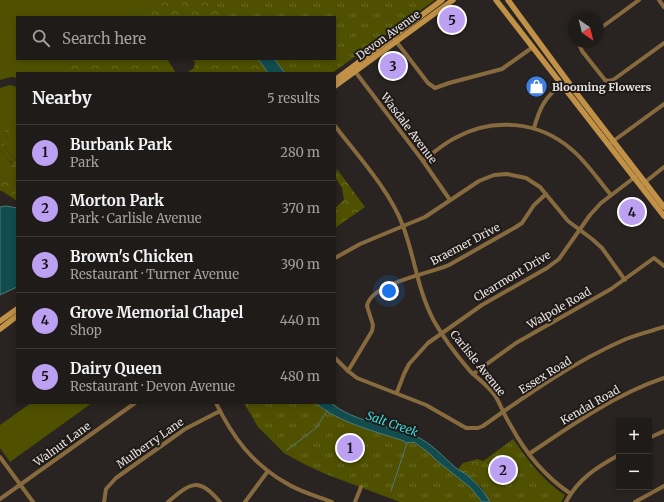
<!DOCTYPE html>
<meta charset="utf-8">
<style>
:root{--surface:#1f1b19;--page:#272422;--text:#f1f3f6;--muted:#a1a1a2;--line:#3c3938;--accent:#bca0f2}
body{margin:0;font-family:Merriweather,serif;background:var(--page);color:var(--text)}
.controls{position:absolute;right:12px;bottom:12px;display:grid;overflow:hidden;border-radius:0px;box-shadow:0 2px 6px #0003}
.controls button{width:36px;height:36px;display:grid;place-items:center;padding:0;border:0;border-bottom:1px solid var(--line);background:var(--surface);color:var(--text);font:20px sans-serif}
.compass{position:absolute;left:568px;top:12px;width:36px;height:36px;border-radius:50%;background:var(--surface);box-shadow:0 2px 6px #0003;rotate:145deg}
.you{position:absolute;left:389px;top:291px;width:14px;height:14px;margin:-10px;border:3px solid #fff;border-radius:50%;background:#1a73e8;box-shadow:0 0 0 6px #1a73e833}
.badge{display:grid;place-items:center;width:26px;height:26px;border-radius:50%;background:var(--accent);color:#111;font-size:13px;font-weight:700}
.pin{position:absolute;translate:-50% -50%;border:2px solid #fff;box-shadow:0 1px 4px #0006}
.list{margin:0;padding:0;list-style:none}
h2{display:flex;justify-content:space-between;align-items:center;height:52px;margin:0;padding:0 16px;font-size:17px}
h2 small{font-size:13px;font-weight:400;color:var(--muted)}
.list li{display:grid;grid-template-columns:26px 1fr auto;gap:12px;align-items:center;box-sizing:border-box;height:56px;padding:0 16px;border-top:1px solid var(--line)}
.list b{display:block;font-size:15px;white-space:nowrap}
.list p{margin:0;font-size:13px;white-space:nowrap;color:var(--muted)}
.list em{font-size:13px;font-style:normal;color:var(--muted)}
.icon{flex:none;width:22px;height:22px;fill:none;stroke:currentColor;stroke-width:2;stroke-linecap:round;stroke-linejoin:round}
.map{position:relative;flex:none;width:664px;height:502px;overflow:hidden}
.search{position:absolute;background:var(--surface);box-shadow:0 2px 6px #0003;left:16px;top:16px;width:320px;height:44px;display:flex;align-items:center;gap:10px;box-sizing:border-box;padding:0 14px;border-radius:0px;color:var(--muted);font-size:15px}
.panel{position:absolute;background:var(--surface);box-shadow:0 2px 6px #0003;left:16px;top:72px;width:320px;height:332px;border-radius:0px}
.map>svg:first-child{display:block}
</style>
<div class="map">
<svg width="664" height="502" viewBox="0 0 664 502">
<defs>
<pattern id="forest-crowns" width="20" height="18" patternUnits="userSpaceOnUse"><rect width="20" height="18" fill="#4f5100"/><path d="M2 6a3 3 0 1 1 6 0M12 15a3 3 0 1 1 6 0" fill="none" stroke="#686a25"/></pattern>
<pattern id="wetland-marsh" width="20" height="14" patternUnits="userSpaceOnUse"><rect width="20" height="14" fill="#4f5100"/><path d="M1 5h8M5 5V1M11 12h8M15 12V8" fill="none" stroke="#686a25"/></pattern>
<pattern id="park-tufts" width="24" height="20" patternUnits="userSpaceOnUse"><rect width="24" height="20" fill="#4f5100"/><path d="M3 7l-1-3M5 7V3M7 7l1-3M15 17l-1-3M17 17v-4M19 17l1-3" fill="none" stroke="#686a25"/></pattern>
</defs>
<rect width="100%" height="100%" fill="#292421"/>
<g fill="#4f5100">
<path d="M 0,0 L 157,0 L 134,17 L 17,17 L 17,59 L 77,59 L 57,73 L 17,73 L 17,78 L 11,77 L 0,80 Z"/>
<path d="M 10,85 L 17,87 L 17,159 L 13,158 L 4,146 C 4,138 11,133 12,125 L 2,134 L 0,134 L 0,88 Z"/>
<path d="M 0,150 C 8,159 17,167 17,180 L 12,180 L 0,177 Z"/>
<path d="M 31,403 L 92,403 L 10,462 L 0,448 L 0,425 Z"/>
</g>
<g fill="url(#forest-crowns)">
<path d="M 157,0 L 216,0 L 228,17 L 134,17 Z"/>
<path d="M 77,59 L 167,59 L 176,73 L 57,73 Z"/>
<path d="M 191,59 L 257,59 L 267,73 L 186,73 L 194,68 L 195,62 Z"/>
<path d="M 337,169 L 365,207 L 335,228 L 335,208 L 344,200 L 342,188 L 335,177 Z"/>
<path d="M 0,177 L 12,180 L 17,180 L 17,201 L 2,191 L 0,191 Z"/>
<path d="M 478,459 L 483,461 L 490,502 L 482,488 L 458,469 L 463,463 Z"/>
</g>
<path fill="url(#wetland-marsh)" d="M 12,124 L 11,131 L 6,138 L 4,146 L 13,158 L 17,159 L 17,172 L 13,172 L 10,170 L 12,163 L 0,150 L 0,134 L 2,134 Z"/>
<g fill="url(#park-tufts)">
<path d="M 211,0 L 435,0 L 332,73 L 262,73 L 252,59 L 335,59 L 335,17 L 223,17 Z"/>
<path d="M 244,403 L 316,403 C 339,422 376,431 404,441 L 406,443 L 414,442 L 429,453 L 436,460 L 471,488 L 482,502 L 400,502 L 328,475 L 306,465 L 284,453 L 258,427 Z"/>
<path d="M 513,439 C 529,461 541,479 565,495 L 561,502 L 490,502 L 482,488 L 466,474 Z"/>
</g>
<g fill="#114d4f" stroke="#517a7b">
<path d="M 258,59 L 274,59 L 285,73 L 268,73 Z"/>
<path d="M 6,206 L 17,208 L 17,287 L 0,295 L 0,207 Z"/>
<path d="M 316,403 L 331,403 C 352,421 388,425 413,435 C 432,443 442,456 456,468 C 459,471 464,472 467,475 C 476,483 484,491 490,502 L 482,502 L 471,488 L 436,460 L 429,453 L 414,442 L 406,443 L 404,441 C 377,432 337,422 316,403 Z"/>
</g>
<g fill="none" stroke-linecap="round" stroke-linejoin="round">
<g stroke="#517a7b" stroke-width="1">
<path d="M 287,450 L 316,428 L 327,411"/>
<path d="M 391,491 L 407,443"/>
</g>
<g stroke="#876a3e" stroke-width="4">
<path d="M 659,0 L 664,7"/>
<path d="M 598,30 L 639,0"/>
<path d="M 395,40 L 428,83 L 435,88 L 449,83 L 502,69 L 533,47"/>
<path d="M 582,42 L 580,46 L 582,51 L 605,80 L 608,81 L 613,80 L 664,43"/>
<path d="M 354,70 L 423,161 L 450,200"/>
<path d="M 335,126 C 358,156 390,191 403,226 C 415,258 418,292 434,321 C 443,337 458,357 470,371 C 478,379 489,386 496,397 C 501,406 505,417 511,426 C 526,454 544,476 571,494"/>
<path d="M 534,128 C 540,107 545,97 563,83"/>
<path d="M 612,142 L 664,104"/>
<path d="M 423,161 C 433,153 443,144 455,138 C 492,117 539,121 571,149 C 587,162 598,180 611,195"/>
<path d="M 644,183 L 664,167"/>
<path d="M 335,258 L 360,244 L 425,217 L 479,181 L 494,175 L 507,174 L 526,178 L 540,187 L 568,221 L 592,239 L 602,248 L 625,280"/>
<path d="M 335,358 L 348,371 L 357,378 L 426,405 L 466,428 L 478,428 L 483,426 C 528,394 575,361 626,339 C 639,334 651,331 664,327"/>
<path d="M 348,371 L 372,331 L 373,325 L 367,306 C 371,283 429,274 449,265 L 516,227 L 522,223 L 534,205 L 546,194"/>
<path d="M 473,374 L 516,343 L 611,289 L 654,258 L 664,266"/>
<path d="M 397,392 L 404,374 L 409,364 L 428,343 L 482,305 L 547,268 L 559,259 L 590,215 L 601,203 L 635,177"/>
<path d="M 216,403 C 233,438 253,464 286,483 C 300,492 317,496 332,502"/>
<path d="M 649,438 L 664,431"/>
<path d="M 529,454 C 570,426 616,394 664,378"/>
<path d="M 0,457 L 33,502"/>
<path d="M 0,499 L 135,403"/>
<path d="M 104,502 L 106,489 L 116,478 L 185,429 L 220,411"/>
<path d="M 168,502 C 191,482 199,477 220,502"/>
<path d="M 245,502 L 268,471"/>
<path d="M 355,502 L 361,487"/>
<path d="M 566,502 C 578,479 597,467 619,455"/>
<path d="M 635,502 L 664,486"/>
</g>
<g stroke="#c09147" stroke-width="5.5">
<path d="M 496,0 L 664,216"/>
<path d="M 508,0 L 577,94 L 664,207"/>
<path d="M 335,80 L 442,0"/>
<path d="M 335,86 L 453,0"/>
<path d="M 0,321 L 17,309"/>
<path d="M 0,329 L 17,316"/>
</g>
</g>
<defs>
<symbol id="shop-disc" viewBox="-11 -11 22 22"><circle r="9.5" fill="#3f7fe0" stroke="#1f1a17"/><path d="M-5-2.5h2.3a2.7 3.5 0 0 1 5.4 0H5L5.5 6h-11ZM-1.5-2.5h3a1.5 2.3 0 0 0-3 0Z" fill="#fff"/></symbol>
</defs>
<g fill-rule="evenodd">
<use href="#shop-disc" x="524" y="74" width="25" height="25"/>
</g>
<g text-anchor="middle" stroke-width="4" stroke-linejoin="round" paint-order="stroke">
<g font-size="11" fill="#e7e3e1" stroke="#1f1a17">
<text transform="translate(388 35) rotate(-36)" y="4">Devon Avenue</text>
<text transform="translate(409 128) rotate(53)" y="4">Wasdale Avenue</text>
<text transform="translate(465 244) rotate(-28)" y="4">Braemer Drive</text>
<text transform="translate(512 276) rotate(-31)" y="4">Clearmont Drive</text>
<text transform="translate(559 308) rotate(-30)" y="4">Walpole Road</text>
<text transform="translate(478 363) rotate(51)" y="4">Carlisle Avenue</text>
<text transform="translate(545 375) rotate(-32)" y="4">Essex Road</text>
<text transform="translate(590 405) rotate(-30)" y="4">Kendal Road</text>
<text transform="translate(150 443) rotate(-35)" y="4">Mulberry Lane</text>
<text transform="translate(62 444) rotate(-36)" y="4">Walnut Lane</text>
</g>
<g font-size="11" font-weight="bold" fill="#e7e3e1" stroke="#1f1a17" text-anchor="start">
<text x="552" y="91">Blooming Flowers</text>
</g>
<g font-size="12" font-style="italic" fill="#3bdde2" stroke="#1f1a17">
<text transform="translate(392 424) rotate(19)" y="4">Salt Creek</text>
</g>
</g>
</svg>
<div class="controls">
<button>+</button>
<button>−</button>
</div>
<svg class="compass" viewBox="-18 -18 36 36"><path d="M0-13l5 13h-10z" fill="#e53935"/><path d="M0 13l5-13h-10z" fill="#a1a1a2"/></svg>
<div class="you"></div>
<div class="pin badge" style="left:350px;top:448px">1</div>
<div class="pin badge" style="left:503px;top:470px">2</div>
<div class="pin badge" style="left:393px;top:66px">3</div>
<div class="pin badge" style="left:632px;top:212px">4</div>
<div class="pin badge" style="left:452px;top:20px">5</div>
<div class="search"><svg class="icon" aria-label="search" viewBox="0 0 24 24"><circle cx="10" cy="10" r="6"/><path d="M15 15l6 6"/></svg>Search here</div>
<section class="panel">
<h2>Nearby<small>5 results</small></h2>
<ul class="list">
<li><span class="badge">1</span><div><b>Burbank Park</b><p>Park</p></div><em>280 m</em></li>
<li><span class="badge">2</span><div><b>Morton Park</b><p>Park · Carlisle Avenue</p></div><em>370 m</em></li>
<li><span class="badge">3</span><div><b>Brown's Chicken</b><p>Restaurant · Turner Avenue</p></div><em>390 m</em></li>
<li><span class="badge">4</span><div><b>Grove Memorial Chapel</b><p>Shop</p></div><em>440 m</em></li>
<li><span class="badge">5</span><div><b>Dairy Queen</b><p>Restaurant · Devon Avenue</p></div><em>480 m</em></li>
</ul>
</section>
</div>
